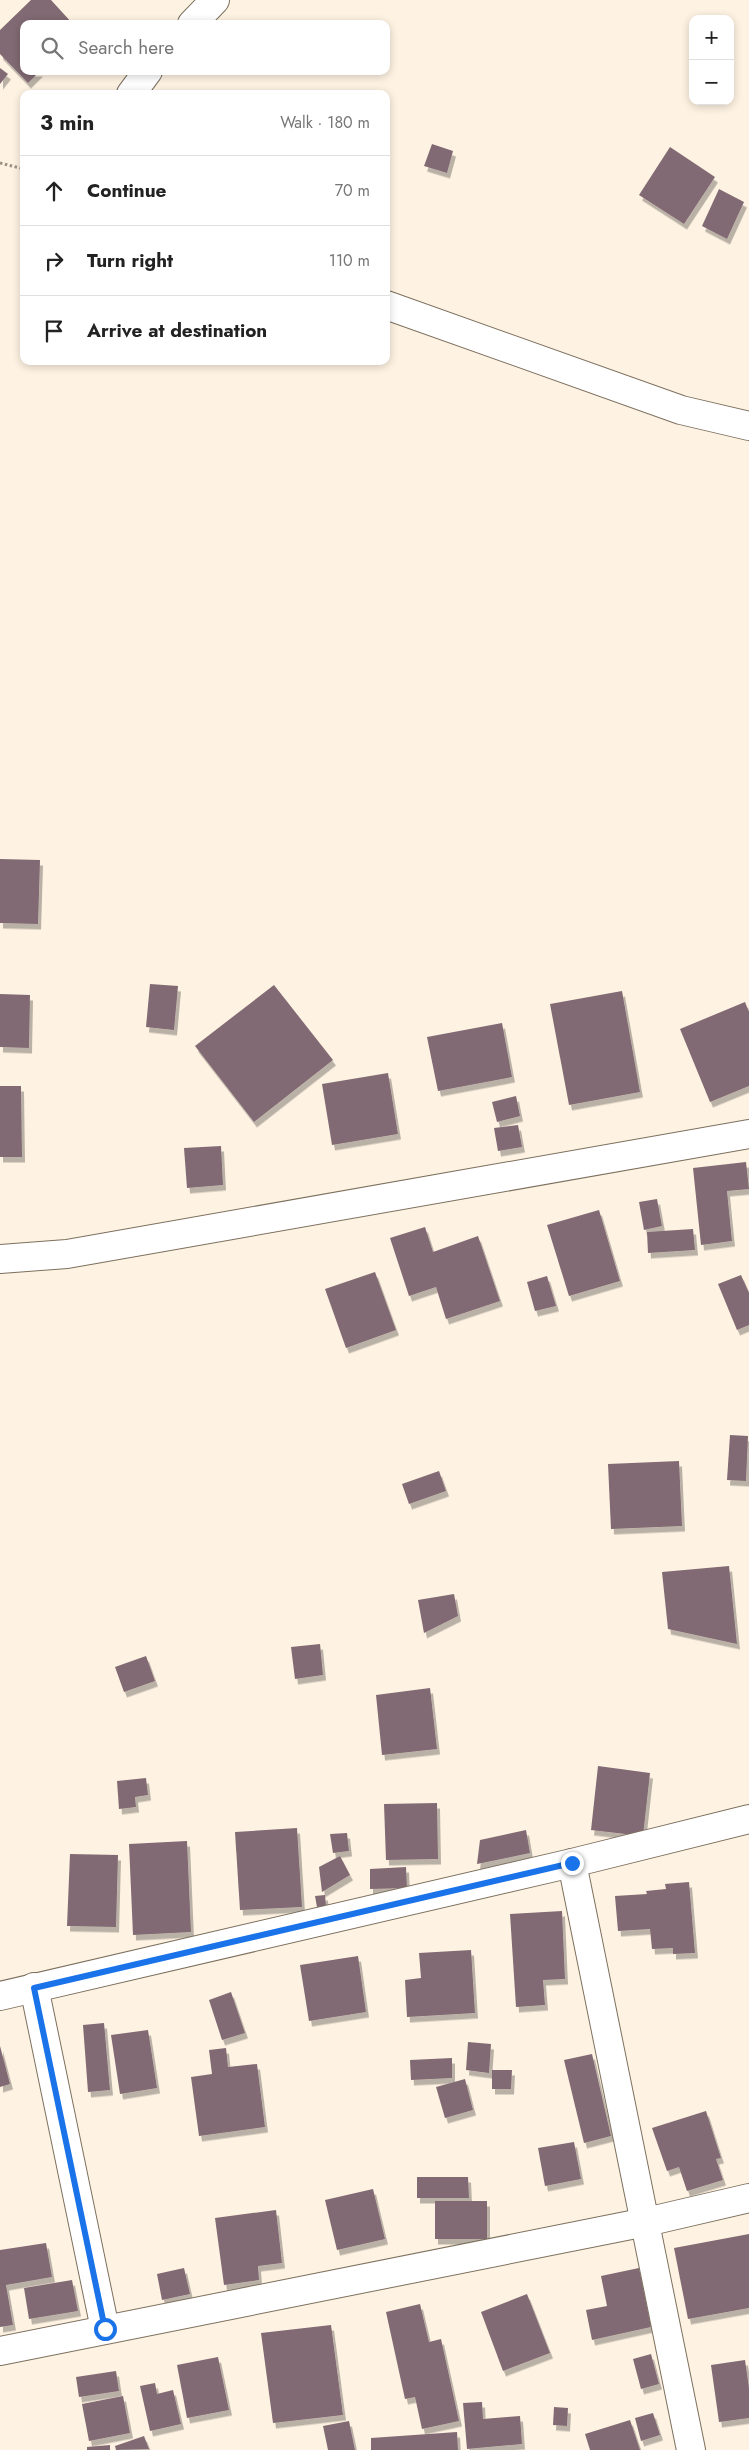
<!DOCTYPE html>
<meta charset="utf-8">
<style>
:root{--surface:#fff;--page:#f2f2f2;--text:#222;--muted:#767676;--line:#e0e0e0}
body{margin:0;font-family:Jost,sans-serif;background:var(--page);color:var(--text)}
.controls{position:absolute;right:15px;top:15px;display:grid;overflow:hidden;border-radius:10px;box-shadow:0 2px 8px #0003}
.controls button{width:45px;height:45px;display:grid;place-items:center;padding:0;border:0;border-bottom:1px solid var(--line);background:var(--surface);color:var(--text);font:25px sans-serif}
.stop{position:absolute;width:15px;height:15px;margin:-11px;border:4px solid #1a73e8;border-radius:50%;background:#fff}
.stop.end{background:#1a73e8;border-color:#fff;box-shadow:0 1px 5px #0008}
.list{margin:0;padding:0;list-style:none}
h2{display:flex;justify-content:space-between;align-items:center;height:65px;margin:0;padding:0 20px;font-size:21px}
h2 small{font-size:16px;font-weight:400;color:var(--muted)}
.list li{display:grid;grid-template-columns:32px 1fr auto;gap:15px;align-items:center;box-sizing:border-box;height:70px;padding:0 20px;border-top:1px solid var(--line)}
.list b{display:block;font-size:19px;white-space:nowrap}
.list em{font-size:16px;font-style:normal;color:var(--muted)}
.icon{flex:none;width:28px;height:28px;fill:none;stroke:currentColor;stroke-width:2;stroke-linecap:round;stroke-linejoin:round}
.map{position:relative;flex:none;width:749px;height:2450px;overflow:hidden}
.search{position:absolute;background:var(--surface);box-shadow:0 2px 8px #0003;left:20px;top:20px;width:370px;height:55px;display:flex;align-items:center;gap:12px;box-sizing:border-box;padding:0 18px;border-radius:10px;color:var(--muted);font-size:19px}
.panel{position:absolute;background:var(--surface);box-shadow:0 2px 8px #0003;left:20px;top:90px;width:370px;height:275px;border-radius:10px}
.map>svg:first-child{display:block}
</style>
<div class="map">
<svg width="749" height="2450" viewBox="0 0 749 2450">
<defs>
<filter id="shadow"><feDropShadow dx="3" dy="5.5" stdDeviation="0" flood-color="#0004"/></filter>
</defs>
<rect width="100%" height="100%" fill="#fef2e2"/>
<g fill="#816a73" filter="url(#shadow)">
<path d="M 31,0 L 51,0 L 73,24 L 24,24 L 24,71 L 40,71 L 28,83 L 0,54 L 0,30 Z"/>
<path d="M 0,68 L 8,74 L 0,84 Z"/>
<path d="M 432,144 L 453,151 L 447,173 L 424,166 Z"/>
<path d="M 670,147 L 715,177 L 684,224 L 639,195 Z"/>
<path d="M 719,189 L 744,202 L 727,239 L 702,226 Z"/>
<path d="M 0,859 L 40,860 L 38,924 L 0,923 Z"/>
<path d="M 150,984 L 178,986 L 174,1030 L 146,1027 Z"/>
<path d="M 274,985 L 333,1060 L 254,1122 L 195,1046 Z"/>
<path d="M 622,991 L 640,1092 L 569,1105 L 550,1004 Z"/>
<path d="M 0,994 L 30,995 L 29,1048 L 0,1047 Z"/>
<path d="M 745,1002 L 749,1012 L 749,1086 L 710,1102 L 680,1029 Z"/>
<path d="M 502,1023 L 512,1077 L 438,1091 L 427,1037 Z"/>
<path d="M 388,1073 L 398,1134 L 332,1145 L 322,1084 Z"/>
<path d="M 0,1086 L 21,1086 L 22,1157 L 0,1157 Z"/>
<path d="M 516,1096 L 520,1116 L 497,1122 L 492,1102 Z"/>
<path d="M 518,1125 L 522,1147 L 498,1151 L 494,1128 Z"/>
<path d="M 221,1146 L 223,1185 L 187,1188 L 184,1148 Z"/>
<path d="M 746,1162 L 749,1189 L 727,1191 L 732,1241 L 701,1245 L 693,1168 Z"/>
<path d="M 657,1199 L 662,1226 L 644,1230 L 639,1202 Z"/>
<path d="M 599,1210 L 620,1281 L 569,1296 L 547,1225 Z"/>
<path d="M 425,1227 L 433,1252 L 478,1236 L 500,1301 L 446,1319 L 436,1287 L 409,1296 L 390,1238 Z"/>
<path d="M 693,1229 L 695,1250 L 648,1253 L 647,1232 Z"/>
<path d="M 375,1272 L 396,1330 L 346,1348 L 325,1289 Z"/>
<path d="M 741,1275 L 749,1293 L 749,1325 L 737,1330 L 718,1284 Z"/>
<path d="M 547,1276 L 556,1306 L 535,1311 L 527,1282 Z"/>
<path d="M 730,1435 L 748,1436 L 746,1481 L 727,1480 Z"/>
<path d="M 679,1461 L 682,1526 L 611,1529 L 608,1464 Z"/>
<path d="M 439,1471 L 446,1491 L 409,1504 L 402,1484 Z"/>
<path d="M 729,1566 L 737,1644 L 668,1629 L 662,1572 Z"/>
<path d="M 454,1594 L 458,1616 L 424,1633 L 418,1600 Z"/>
<path d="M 320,1644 L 323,1675 L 295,1679 L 291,1647 Z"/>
<path d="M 146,1656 L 155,1681 L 124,1692 L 115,1667 Z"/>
<path d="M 430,1688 L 437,1749 L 382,1755 L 376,1695 Z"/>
<path d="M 598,1766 L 650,1773 L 643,1836 L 591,1830 Z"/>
<path d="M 146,1778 L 148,1795 L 135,1797 L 136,1807 L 119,1809 L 117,1781 Z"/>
<path d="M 437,1803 L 438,1859 L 386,1860 L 384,1804 Z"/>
<path d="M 297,1828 L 302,1907 L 240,1910 L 235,1832 Z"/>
<path d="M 526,1830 L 530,1853 L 477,1864 L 480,1840 Z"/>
<path d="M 347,1833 L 349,1851 L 333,1853 L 330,1834 Z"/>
<path d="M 187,1841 L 191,1932 L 133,1935 L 129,1844 Z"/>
<path d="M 70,1854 L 118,1855 L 116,1927 L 67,1926 Z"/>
<path d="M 340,1856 L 350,1875 L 322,1892 L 319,1867 Z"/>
<path d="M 406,1867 L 407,1888 L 370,1889 L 370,1869 Z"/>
<path d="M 689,1882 L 695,1953 L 673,1954 L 673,1948 L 652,1949 L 650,1929 L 618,1931 L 615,1896 L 647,1894 L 646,1891 L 666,1889 L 665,1884 Z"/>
<path d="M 325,1895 L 326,1906 L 317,1907 L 315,1896 Z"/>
<path d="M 562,1911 L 565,1979 L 543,1980 L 545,2005 L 516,2007 L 510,1914 Z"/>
<path d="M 471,1950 L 475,2013 L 407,2017 L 405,1980 L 421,1978 L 419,1953 Z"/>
<path d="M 358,1956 L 366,2012 L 309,2021 L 300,1965 Z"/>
<path d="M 231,1992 L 245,2033 L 222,2040 L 209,2000 Z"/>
<path d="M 104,2023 L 110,2090 L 88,2092 L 83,2025 Z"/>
<path d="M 148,2030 L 157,2088 L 120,2094 L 111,2035 Z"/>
<path d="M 468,2042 L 491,2044 L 489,2073 L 466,2070 Z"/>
<path d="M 0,2046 L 10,2084 L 0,2087 Z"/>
<path d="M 226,2048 L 228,2067 L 257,2064 L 265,2127 L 199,2136 L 191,2077 L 212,2074 L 209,2050 Z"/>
<path d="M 592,2054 L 611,2136 L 584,2143 L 564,2060 Z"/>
<path d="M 452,2058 L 452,2078 L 411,2080 L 410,2060 Z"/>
<path d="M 492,2070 L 512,2070 L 511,2089 L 492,2089 Z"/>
<path d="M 465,2079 L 473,2110 L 445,2118 L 436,2087 Z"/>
<path d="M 706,2111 L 721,2158 L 716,2159 L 723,2180 L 687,2191 L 679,2167 L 667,2171 L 652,2128 Z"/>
<path d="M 574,2142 L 581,2179 L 545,2186 L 538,2148 Z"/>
<path d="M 417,2177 L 468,2177 L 469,2198 L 417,2198 Z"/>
<path d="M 373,2189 L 385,2239 L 337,2250 L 325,2200 Z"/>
<rect x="435" y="2201" width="52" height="38"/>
<path d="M 276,2210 L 282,2263 L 258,2266 L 259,2280 L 224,2285 L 215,2218 Z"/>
<path d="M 749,2234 L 749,2308 L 688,2319 L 674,2248 Z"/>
<path d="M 46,2243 L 52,2277 L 6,2285 L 13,2325 L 0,2327 L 0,2250 Z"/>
<path d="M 184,2268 L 190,2294 L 162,2300 L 157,2274 Z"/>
<path d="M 639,2268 L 651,2327 L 592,2340 L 586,2310 L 607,2306 L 601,2276 Z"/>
<path d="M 72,2280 L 78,2311 L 29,2319 L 24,2288 Z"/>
<path d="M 527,2294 L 550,2353 L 503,2371 L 481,2312 Z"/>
<path d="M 420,2304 L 429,2342 L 441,2339 L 459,2421 L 422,2429 L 415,2397 L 405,2399 L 386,2312 Z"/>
<path d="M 331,2325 L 343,2415 L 273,2423 L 261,2333 Z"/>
<path d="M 651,2354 L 659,2384 L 641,2389 L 633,2359 Z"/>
<path d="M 218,2357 L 229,2410 L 187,2418 L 177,2365 Z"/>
<path d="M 745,2360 L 749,2388 L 749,2418 L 719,2422 L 711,2365 Z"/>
<path d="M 116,2371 L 119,2391 L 79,2397 L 76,2377 Z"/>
<path d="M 155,2383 L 157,2394 L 173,2390 L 181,2424 L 150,2431 L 140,2386 Z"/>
<path d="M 123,2396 L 130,2433 L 89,2441 L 82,2404 Z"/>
<path d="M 482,2402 L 483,2419 L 520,2416 L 522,2444 L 467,2449 L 463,2403 Z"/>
<path d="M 554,2407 L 568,2408 L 567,2426 L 553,2425 Z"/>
<path d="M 653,2413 L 660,2435 L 641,2441 L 635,2418 Z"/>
<path d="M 630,2420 L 640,2450 L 590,2450 L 585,2434 Z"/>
<path d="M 349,2421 L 355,2450 L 328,2450 L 323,2426 Z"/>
<path d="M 457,2432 L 458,2450 L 371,2450 L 371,2438 Z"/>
<path d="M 144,2436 L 149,2449 L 116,2450 L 115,2446 Z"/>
<path d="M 110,2445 L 110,2450 L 87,2450 L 87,2447 Z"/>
</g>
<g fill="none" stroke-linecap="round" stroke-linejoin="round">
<defs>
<g id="minor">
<path d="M 192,24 L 215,0"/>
<path d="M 131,94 L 148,71"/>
<path d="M 386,305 L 681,410 L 749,426"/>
<path d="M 572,1863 L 691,2450"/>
<path d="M 34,1987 L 105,2329"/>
<path d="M 0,1996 L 572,1863 L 749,1819"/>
<path d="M 0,2351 L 646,2222 L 749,2198"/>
</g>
<path id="major" d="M 0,1259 L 67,1254 L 749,1134"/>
</defs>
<use href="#minor" stroke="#7d705f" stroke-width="30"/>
<use href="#major" stroke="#7d705f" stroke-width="30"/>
<path stroke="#9b9286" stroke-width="3" stroke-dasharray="2.5 2.5" stroke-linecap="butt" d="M 0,163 L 24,169"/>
<use href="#minor" stroke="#fff" stroke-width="28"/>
<use href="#major" stroke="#fff" stroke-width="28"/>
</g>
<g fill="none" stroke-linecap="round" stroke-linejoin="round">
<path stroke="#1a73e8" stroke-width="6" d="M 105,2329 L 34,1988 L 572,1863"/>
</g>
</svg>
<div class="controls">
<button>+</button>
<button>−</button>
</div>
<div class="stop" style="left:105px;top:2329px"></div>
<div class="stop end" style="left:572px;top:1863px"></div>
<div class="search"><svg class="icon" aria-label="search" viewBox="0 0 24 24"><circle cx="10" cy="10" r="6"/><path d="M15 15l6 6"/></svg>Search here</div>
<section class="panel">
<h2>3 min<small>Walk · 180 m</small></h2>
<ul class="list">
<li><svg class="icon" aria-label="ahead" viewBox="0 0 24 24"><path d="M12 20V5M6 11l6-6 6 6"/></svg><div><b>Continue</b></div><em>70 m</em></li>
<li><svg class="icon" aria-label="right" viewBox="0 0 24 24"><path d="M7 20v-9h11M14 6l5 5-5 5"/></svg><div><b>Turn right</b></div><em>110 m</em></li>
<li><svg class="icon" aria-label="arrive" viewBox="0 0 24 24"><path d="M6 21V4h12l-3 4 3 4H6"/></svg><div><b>Arrive at destination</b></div></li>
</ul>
</section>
</div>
